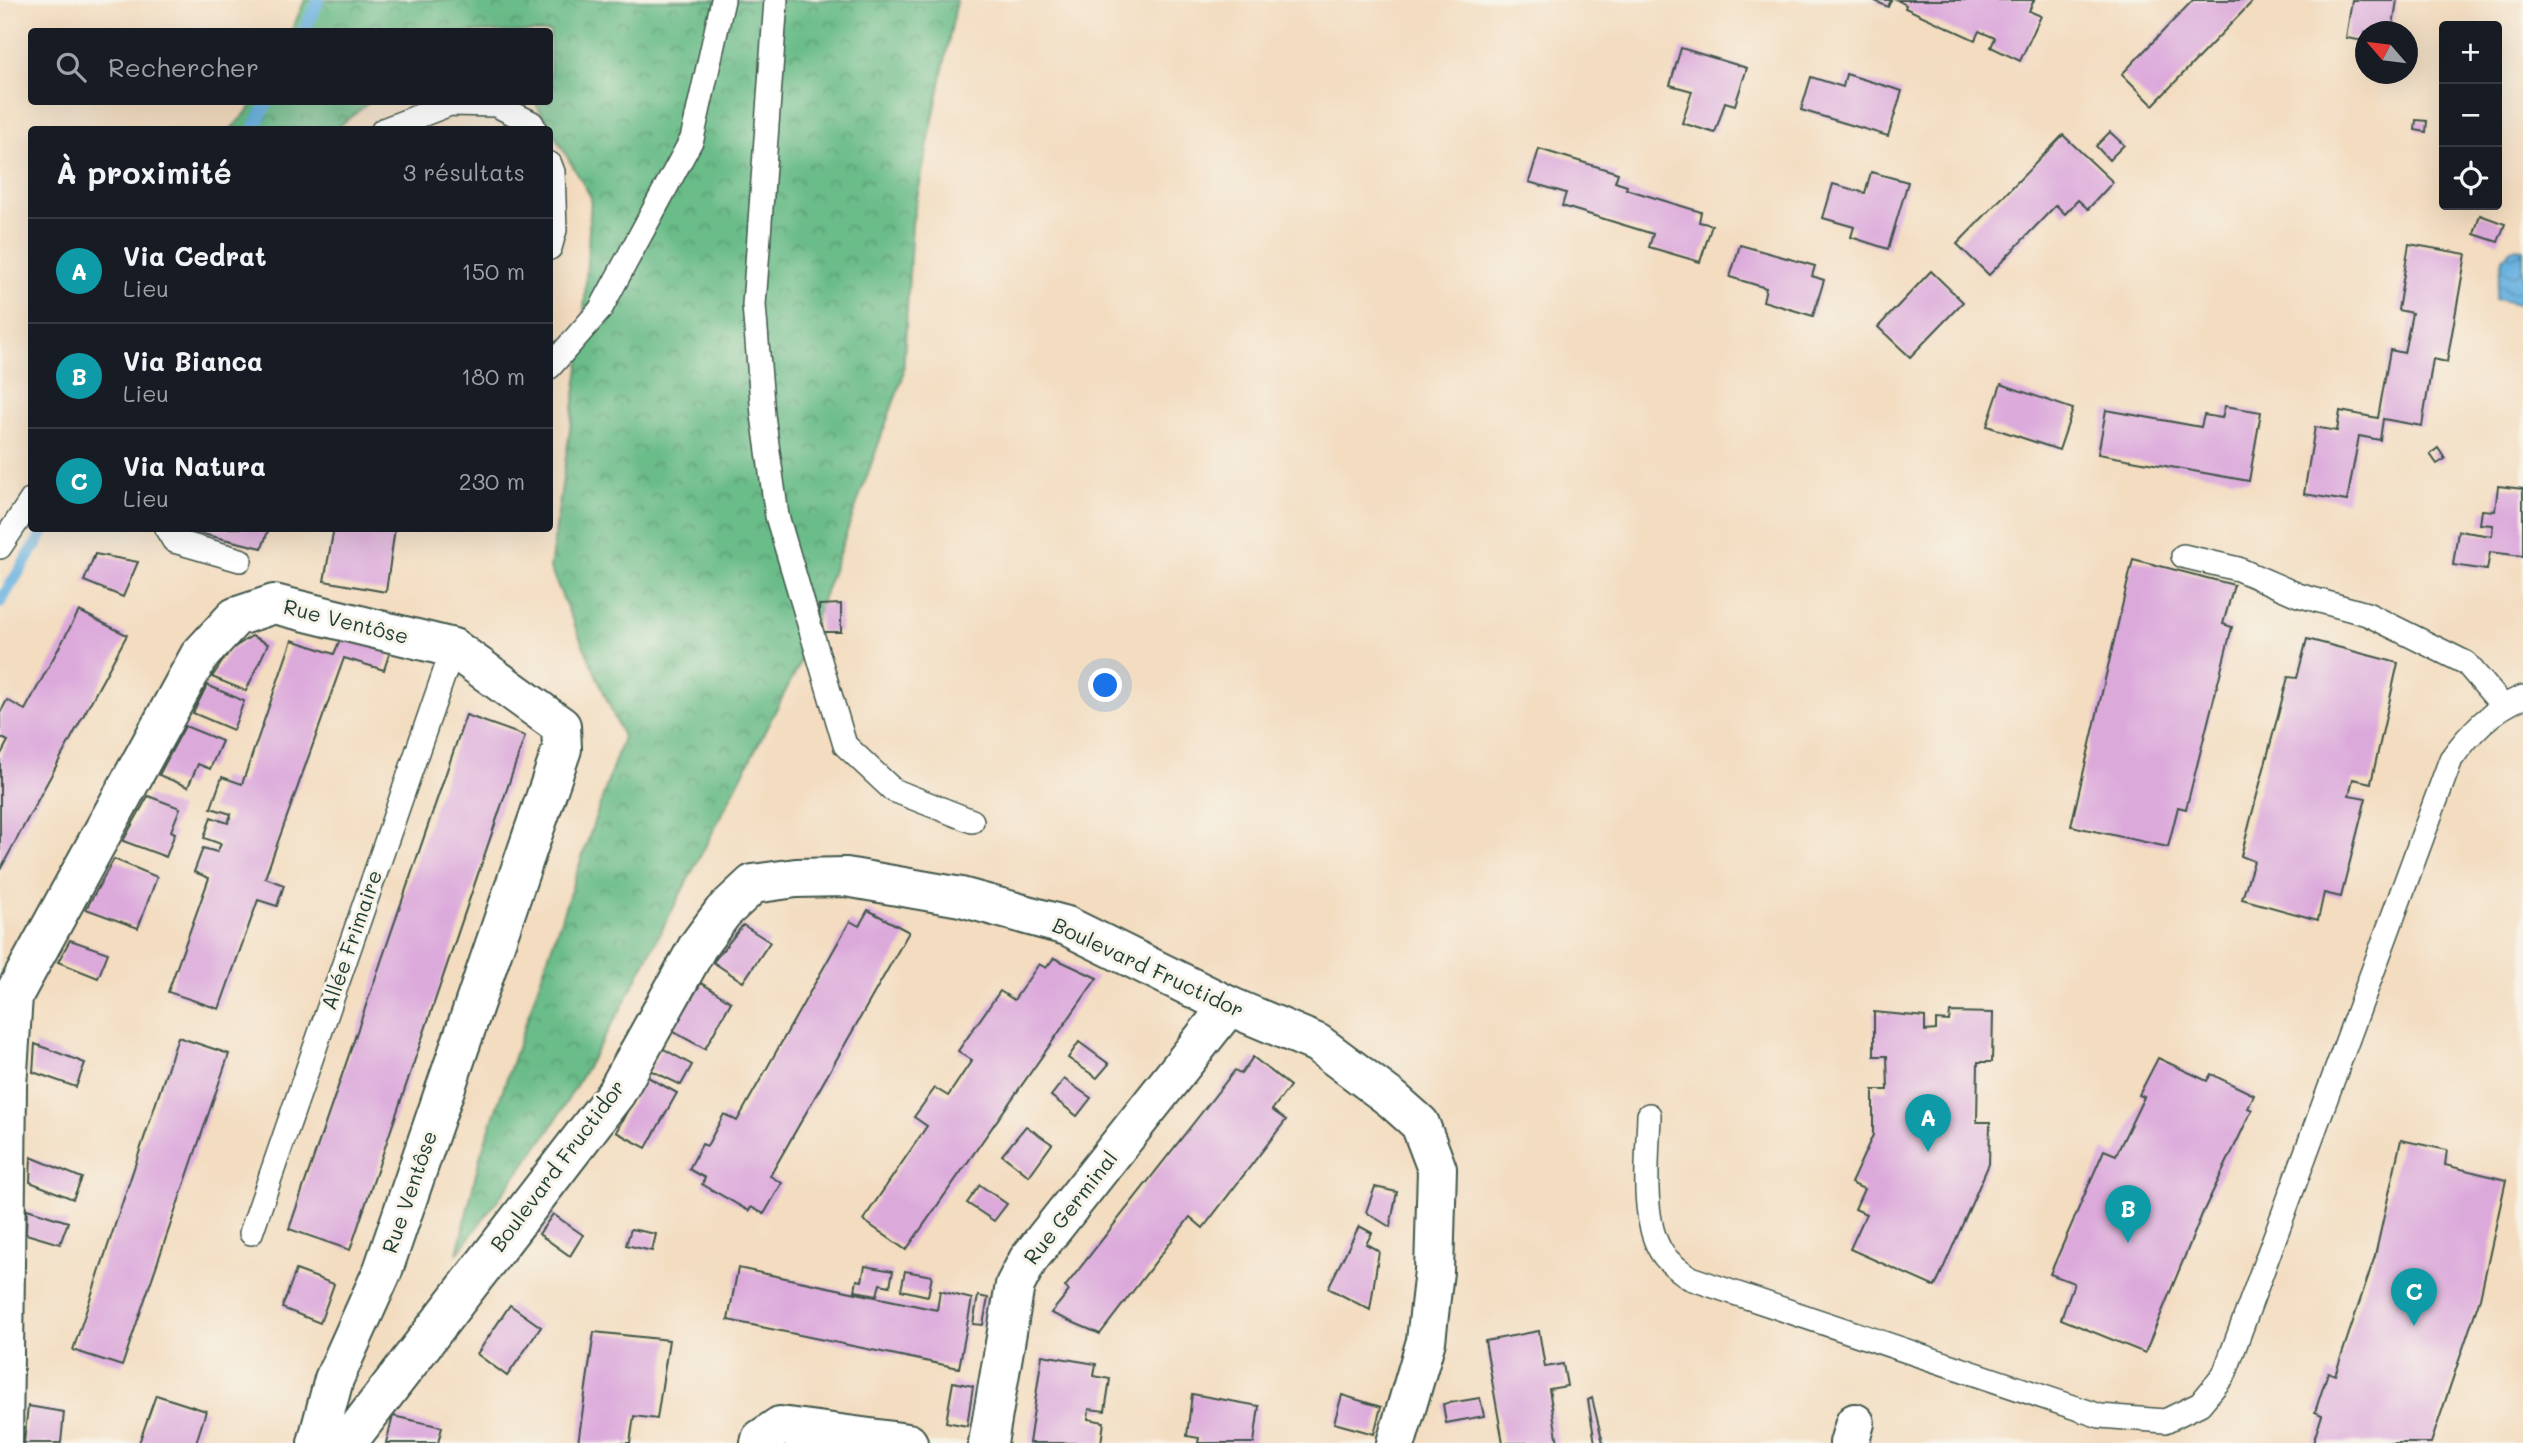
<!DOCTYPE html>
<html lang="fr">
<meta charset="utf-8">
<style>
:root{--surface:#171b24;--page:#242831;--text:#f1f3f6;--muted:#9ea1a6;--line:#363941;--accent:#c8321e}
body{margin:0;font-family:Mali,sans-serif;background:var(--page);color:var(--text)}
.controls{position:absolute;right:21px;top:21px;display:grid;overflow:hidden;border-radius:7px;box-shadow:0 7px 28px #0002}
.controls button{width:63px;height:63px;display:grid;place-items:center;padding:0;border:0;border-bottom:2px solid var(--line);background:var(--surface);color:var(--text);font:35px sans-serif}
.compass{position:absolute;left:2355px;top:21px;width:63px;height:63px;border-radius:50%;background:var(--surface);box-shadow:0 7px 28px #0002;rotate:298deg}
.you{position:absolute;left:1106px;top:686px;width:24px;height:24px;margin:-18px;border:5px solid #fff;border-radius:50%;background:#1a73e8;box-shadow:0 0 0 10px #1a73e833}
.badge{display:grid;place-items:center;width:46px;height:46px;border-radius:50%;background:var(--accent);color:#fff;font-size:23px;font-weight:700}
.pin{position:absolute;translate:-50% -58px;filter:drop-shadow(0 2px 4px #0008)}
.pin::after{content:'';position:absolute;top:37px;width:24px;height:21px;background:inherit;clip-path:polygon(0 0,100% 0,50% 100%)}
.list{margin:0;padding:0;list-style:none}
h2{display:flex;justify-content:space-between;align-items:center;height:91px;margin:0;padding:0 28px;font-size:30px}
h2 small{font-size:23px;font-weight:400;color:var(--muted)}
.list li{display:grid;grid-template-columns:46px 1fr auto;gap:21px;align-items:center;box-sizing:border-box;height:105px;padding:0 28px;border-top:2px solid var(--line)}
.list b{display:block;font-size:26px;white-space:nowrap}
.list p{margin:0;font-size:23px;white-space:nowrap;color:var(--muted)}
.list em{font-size:23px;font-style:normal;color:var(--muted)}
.icon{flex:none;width:38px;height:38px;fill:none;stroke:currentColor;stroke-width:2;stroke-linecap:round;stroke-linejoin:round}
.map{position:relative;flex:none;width:2523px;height:1443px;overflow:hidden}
.search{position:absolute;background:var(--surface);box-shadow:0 7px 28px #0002;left:28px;top:28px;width:525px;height:77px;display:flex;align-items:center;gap:18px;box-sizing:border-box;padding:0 24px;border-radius:7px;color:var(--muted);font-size:26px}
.panel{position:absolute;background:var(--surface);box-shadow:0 7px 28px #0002;left:28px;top:126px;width:525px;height:406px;border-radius:7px}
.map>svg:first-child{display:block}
</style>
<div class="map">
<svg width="2523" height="1443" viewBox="0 0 2523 1443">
<defs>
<pattern id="forest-crowns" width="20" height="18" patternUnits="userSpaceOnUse" patternTransform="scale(1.75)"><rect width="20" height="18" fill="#6bbc89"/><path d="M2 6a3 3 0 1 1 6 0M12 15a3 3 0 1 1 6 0" fill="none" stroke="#579a71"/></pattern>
<pattern id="water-waves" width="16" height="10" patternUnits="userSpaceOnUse" patternTransform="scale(1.75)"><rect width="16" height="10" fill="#68b1e0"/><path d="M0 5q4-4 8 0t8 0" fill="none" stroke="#5591b6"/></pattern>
</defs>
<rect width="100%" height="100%" fill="#f7f3e8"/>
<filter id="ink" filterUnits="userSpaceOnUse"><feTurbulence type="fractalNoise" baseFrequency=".0143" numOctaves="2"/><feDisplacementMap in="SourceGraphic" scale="14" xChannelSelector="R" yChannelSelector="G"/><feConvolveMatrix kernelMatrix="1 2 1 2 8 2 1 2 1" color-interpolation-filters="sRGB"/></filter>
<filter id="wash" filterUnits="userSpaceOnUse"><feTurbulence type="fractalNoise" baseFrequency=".00686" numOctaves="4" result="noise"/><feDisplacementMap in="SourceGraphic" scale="28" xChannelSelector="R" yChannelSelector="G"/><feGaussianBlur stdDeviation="1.57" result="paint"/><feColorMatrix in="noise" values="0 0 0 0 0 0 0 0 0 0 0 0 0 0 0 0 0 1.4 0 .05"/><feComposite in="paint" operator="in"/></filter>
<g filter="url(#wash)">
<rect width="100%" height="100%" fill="#f3dcbf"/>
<g fill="url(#forest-crowns)" stroke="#457c5e" stroke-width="2">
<path d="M 305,0 L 957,0 L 912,223 L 903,376 L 798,667 L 622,1007 L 550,1130 L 457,1254 L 480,1157 L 623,737 L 550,568 L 582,346 L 591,197 L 535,102 L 550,102 L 550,32 L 291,32 Z"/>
<path d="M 256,102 L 370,102 L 335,129 L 231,129 Z"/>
</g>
<path fill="url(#water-waves)" stroke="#44778a" stroke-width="2" d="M 2513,248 L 2523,249 L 2523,305 L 2495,299 L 2503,258 Z"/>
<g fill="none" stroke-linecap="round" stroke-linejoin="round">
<g stroke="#68b1e0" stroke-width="12">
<path d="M 303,32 L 319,0"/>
<path d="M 253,130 L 268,102"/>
<path d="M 0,602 L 46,528"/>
</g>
</g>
<g id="blocks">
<g fill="#dca9db">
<path d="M 1873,0 L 1891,0 L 1888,7 Z"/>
<path d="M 1897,0 L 2034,0 L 2029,11 L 2041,16 L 2020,61 L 1991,47 L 1995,38 L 1979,31 L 1975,40 L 1905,8 L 1906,5 Z"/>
<path d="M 2193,0 L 2254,0 L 2153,105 L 2122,74 Z"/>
<path d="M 2352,0 L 2397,0 L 2392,32 L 2365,32 L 2365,41 L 2346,38 Z"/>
<path d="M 1681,48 L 1747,68 L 1735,105 L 1725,102 L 1715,133 L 1682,123 L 1692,91 L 1670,85 Z"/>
<path d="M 1846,74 L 1902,91 L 1888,136 L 1801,110 L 1811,77 L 1843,87 Z"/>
<path d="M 2416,120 L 2427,121 L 2426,132 L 2415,130 Z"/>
<path d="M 2110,132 L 2124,145 L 2109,160 L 2096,146 Z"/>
<path d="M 2063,135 L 2113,182 L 2088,209 L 2078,200 L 2065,214 L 2056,205 L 1989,275 L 1957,244 Z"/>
<path d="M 1539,149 L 1618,173 L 1615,182 L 1627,186 L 1626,189 L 1701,212 L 1699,222 L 1712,225 L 1700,262 L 1649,247 L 1653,234 L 1562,206 L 1566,193 L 1529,182 Z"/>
<path d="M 1871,172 L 1908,182 L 1888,249 L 1851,237 L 1854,227 L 1823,218 L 1833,184 L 1865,193 Z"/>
<path d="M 2480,215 L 2505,224 L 2498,242 L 2474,234 Z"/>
<path d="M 2409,244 L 2466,254 L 2447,362 L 2433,359 L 2422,426 L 2383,419 L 2380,440 L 2359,436 L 2347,501 L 2304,494 L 2315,427 L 2337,431 L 2340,411 L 2378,418 L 2390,350 L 2404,353 L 2412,313 L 2398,310 Z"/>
<path d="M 1740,245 L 1815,266 L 1812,276 L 1824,280 L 1813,316 L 1763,301 L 1766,288 L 1730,277 Z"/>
<path d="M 1931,271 L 1963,302 L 1910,357 L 1878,327 Z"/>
<path d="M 2001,384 L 2073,409 L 2059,450 L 1987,426 Z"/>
<path d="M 2225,406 L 2261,412 L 2249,481 L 2098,454 L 2106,410 L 2201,427 L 2204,415 L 2222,418 Z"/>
<path d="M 2438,448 L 2445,459 L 2437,464 L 2430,454 Z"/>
<path d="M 2498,486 L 2523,489 L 2523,556 L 2490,552 L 2487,570 L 2453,565 L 2458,531 L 2492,536 L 2493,525 L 2480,524 L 2482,510 L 2495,511 Z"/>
<path d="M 177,528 L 269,528 L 262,548 Z"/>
<path d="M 334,528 L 395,528 L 386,592 L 324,581 Z"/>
<path d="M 95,554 L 138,562 L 123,597 L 84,581 Z"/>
<path d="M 2133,559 L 2234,585 L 2223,624 L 2232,627 L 2186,809 L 2178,807 L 2168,847 L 2071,826 Z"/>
<path d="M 841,604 L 841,632 L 820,632 L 819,605 Z"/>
<path d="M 79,611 L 127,635 L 0,870 L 0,756 L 8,741 L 0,737 L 0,713 L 7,700 L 25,710 Z"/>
<path d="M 252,636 L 268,644 L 246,691 L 212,677 L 230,650 Z"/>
<path d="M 2307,639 L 2398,663 L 2371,783 L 2353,779 L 2349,795 L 2366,798 L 2341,897 L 2324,893 L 2318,920 L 2242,899 L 2254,861 L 2241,856 L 2288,677 L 2297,678 Z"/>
<path d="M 292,640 L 334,654 L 340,640 L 392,645 L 384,670 L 344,658 L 265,878 L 284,885 L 277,906 L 258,900 L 219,1009 L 168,992 L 209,878 L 194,872 L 203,848 L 217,852 L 221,844 L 204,838 L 211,817 L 228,823 L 231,814 L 211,808 L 222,777 L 242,784 Z"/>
<path d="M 207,685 L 244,701 L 233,730 L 193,713 Z"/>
<path d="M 466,715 L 525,736 L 350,1250 L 289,1229 Z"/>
<path d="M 185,726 L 222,741 L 210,769 L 198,764 L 188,787 L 159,775 Z"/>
<path d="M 148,796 L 180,808 L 171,831 L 175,833 L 166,857 L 123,841 Z"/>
<path d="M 114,859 L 157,877 L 138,928 L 86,909 Z"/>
<path d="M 868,910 L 909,932 L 770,1176 L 782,1183 L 764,1214 L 751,1207 L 749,1211 L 702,1184 L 705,1178 L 689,1169 L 702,1144 L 707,1146 L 724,1114 L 737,1121 L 850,921 L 859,926 Z"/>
<path d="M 743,925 L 770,942 L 743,982 L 713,962 Z"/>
<path d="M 70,940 L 108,953 L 98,978 L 58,962 Z"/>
<path d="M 1054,958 L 1097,978 L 906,1250 L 863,1220 L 927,1126 L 914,1117 L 935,1088 L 948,1096 L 972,1060 L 958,1051 L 1000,991 L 1014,1000 L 1039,964 L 1046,968 Z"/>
<path d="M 701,983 L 731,1002 L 705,1049 L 672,1031 Z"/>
<path d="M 1874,1012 L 1925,1017 L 1925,1031 L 1936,1030 L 1936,1020 L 1949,1021 L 1950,1012 L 1993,1013 L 1992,1062 L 1978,1062 L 1977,1122 L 1990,1122 L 1989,1164 L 1935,1287 L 1850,1249 L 1866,1214 L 1855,1209 L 1864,1189 L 1851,1183 L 1873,1135 L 1873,1090 L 1888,1090 L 1887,1056 L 1874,1056 Z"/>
<path d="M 178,1037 L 229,1054 L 122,1366 L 73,1350 Z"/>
<path d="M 1079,1042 L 1109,1064 L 1097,1078 L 1068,1058 Z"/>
<path d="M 35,1044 L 85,1063 L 76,1087 L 33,1072 Z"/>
<path d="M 662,1048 L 692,1065 L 681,1085 L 650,1070 Z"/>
<path d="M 1253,1057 L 1290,1086 L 1272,1110 L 1286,1120 L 1203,1228 L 1190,1217 L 1100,1334 L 1051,1313 L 1069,1291 L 1065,1287 L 1235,1070 L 1241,1074 Z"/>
<path d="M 2158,1058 L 2207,1081 L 2211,1074 L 2254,1095 L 2248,1108 L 2252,1110 L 2203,1212 L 2145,1353 L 2061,1319 L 2074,1283 L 2050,1274 L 2104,1150 L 2116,1155 L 2144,1097 L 2139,1095 Z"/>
<path d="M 646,1076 L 677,1093 L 646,1148 L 616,1132 Z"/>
<path d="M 1064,1079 L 1091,1098 L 1077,1116 L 1051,1096 Z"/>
<path d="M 1026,1126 L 1052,1144 L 1029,1176 L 1002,1155 Z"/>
<path d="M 2401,1140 L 2447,1150 L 2445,1165 L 2506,1180 L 2480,1298 L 2431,1443 L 2313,1443 L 2322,1415 L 2315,1412 L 2328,1372 L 2335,1375 L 2375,1256 Z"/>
<path d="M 31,1157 L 82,1178 L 73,1199 L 30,1182 Z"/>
<path d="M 980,1185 L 1007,1204 L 994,1221 L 967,1203 Z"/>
<path d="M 1375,1187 L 1397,1192 L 1390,1227 L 1366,1212 Z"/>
<path d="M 27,1209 L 68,1222 L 60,1244 L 26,1234 Z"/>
<path d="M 553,1214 L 583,1235 L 570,1256 L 539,1234 Z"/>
<path d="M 1359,1226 L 1372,1233 L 1366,1244 L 1379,1251 L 1370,1310 L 1328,1288 Z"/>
<path d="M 631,1229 L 656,1234 L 652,1251 L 626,1245 Z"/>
<path d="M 865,1266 L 893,1271 L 890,1286 L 880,1284 L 877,1295 L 855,1291 L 857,1280 L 862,1281 Z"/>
<path d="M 738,1268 L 937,1310 L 940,1291 L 972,1299 L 959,1368 L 728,1320 Z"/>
<path d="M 296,1270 L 334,1284 L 320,1323 L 282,1308 Z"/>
<path d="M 905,1271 L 932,1276 L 928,1296 L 901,1290 Z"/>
<path d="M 978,1296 L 988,1298 L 983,1325 L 973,1324 Z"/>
<path d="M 510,1305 L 541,1327 L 507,1376 L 477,1354 Z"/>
<path d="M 1539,1331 L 1545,1367 L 1563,1364 L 1567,1386 L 1549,1389 L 1558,1443 L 1503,1443 L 1485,1341 Z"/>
<path d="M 594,1332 L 669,1340 L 657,1419 L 634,1416 L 630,1443 L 578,1443 Z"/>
<path d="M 1042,1355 L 1096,1364 L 1094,1376 L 1110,1379 L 1105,1411 L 1089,1409 L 1088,1419 L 1104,1422 L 1101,1443 L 1029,1443 Z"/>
<path d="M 953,1382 L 973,1386 L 967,1426 L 946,1422 Z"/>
<path d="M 1192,1394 L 1259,1406 L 1254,1443 L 1198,1443 L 1199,1438 L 1187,1436 Z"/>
<path d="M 156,1395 L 206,1411 L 196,1443 L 139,1443 Z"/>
<path d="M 1342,1395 L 1381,1407 L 1374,1434 L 1334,1423 Z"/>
<path d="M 1480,1398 L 1484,1416 L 1446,1423 L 1443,1404 Z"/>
<path d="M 1592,1398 L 1603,1443 L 1595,1443 L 1588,1400 Z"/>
<path d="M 28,1406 L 64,1412 L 61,1443 L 24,1443 Z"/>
<path d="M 393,1416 L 442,1427 L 438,1443 L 386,1443 Z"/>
</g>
</g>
</g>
<g filter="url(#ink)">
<use href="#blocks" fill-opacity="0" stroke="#3f5549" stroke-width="2"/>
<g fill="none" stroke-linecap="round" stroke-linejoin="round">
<defs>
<g id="lane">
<path d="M 776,0 L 754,305 L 763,415 L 777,516 L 845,745 L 893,790 L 972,821"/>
<path d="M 383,130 L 450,104 L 496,105 L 532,123 L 535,130"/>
<path d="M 550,164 L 553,172 L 555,230 L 550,248"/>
<path d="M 550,367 L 600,310 L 692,139 L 723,0"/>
<path d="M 166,528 L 174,541 L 240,560"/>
<path d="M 0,547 L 32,499"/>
<path d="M 2183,556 L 2238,569 L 2298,595 L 2367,614 L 2466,663 L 2502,705"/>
<path d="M 1649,1115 C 1648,1154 1640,1220 1662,1253 C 1668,1263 1681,1271 1690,1278 L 2100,1416 L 2165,1421 L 2200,1404 L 2224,1375 L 2451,759 C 2470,733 2492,709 2523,697"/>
<path d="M 251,1233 L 453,648"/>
</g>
<g id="street">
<path d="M 3,1443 L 7,1086 L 13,996 L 199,656 L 235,617 L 274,604 L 453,648 L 561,726 L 562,749 L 383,1270 L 334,1379 L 317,1443"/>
<path d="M 347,1443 L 616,1093 L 698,946 L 723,912 L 753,884 L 796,878 L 846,877 L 961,897 L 1067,926 L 1229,1006 L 1317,1043 L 1392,1099 L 1420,1124 L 1437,1169 L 1434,1271 L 1426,1341 L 1396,1443"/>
<path d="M 760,1443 L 761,1439 L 780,1426 L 908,1443"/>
<path d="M 988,1443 L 1015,1285 L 1028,1260 L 1229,1006"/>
<path d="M 1849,1443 L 1855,1423"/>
</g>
</defs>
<use href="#lane" stroke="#3f5549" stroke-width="26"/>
<use href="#street" stroke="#3f5549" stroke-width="42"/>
<use href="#lane" stroke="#fff" stroke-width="23"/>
<use href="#street" stroke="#fff" stroke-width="38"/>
</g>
</g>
<g text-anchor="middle" stroke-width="6" stroke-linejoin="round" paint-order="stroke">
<g font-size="21" fill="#1f3d34" stroke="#f7f3e8">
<text transform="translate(346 622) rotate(14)" y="7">Rue Ventôse</text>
<text transform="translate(352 940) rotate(-71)" y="7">Allée Frimaire</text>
<text transform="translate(1148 968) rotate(25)" y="7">Boulevard Fructidor</text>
<text transform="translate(558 1166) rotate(-53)" y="7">Boulevard Fructidor</text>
<text transform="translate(410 1192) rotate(-71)" y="7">Rue Ventôse</text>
<text transform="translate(1071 1208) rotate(-52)" y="7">Rue Germinal</text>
</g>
</g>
</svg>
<div class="controls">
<button>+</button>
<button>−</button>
<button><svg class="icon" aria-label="locate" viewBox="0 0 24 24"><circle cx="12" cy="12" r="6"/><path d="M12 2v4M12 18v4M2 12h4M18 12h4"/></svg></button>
</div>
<svg class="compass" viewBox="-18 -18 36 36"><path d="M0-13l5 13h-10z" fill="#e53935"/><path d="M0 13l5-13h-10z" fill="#9ea1a6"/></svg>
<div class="you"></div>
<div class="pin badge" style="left:1928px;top:1152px;background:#0f9aa8">A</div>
<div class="pin badge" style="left:2128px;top:1243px;background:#0f9aa8">B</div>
<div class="pin badge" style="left:2414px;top:1326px;background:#0f9aa8">C</div>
<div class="search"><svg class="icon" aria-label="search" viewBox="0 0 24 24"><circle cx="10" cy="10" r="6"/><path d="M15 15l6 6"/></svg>Rechercher</div>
<section class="panel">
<h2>À proximité<small>3 résultats</small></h2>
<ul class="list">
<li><span class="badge" style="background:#0f9aa8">A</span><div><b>Via Cedrat</b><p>Lieu</p></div><em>150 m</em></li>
<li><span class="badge" style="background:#0f9aa8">B</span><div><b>Via Bianca</b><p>Lieu</p></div><em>180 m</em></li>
<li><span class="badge" style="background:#0f9aa8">C</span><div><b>Via Natura</b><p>Lieu</p></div><em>230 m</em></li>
</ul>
</section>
</div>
